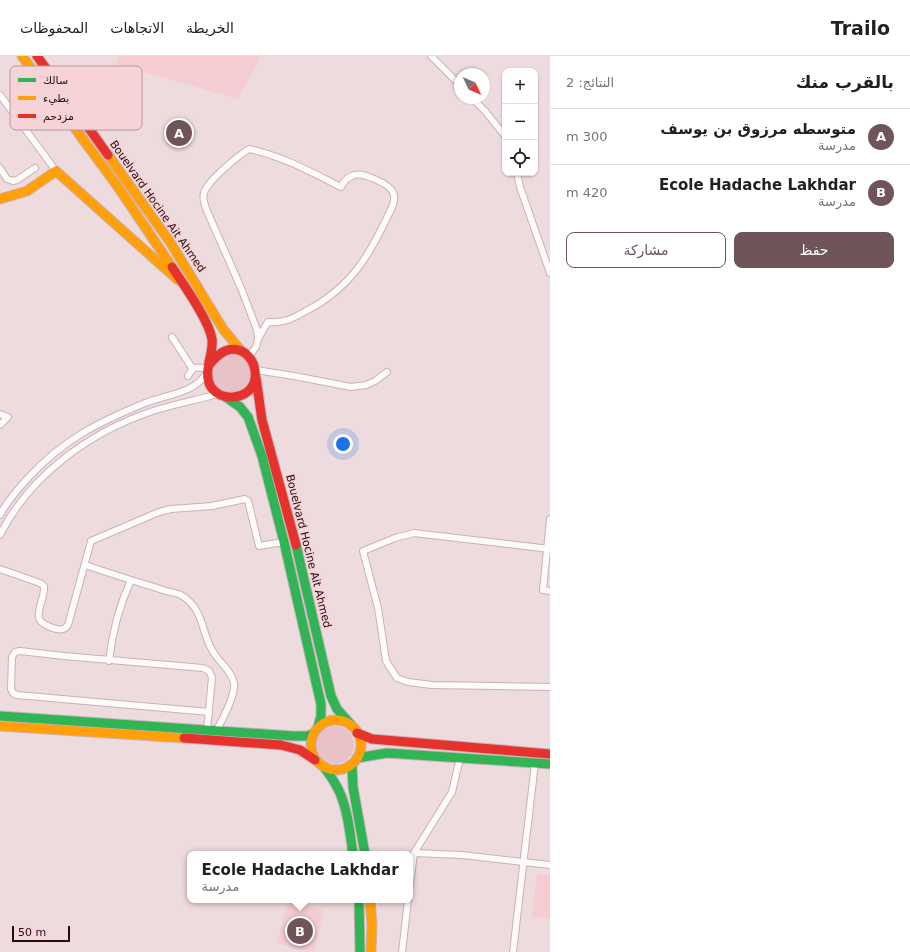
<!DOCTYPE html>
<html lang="ar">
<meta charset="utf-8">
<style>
:root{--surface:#fff;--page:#f6f6f6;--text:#202124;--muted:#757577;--line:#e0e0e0;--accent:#6f5559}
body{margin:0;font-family:"DejaVu Sans",Vazirmatn,sans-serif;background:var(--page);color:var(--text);direction:rtl}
.controls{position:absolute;right:12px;top:12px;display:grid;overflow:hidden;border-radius:8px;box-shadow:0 1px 3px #0004}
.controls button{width:36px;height:36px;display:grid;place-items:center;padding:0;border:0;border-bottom:1px solid var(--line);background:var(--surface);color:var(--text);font:20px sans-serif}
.compass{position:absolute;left:454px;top:12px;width:36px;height:36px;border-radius:50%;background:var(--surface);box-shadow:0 1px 3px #0004;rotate:134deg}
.scale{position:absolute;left:12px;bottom:10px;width:58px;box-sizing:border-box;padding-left:4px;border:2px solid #2a0d12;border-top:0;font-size:11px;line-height:14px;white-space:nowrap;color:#2a0d12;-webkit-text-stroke:3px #f6d3d7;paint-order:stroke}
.you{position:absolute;left:343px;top:388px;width:14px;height:14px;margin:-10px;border:3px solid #fff;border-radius:50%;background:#1a73e8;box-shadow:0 0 0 6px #1a73e833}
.badge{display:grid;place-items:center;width:26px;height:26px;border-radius:50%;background:var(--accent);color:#fff;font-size:13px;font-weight:700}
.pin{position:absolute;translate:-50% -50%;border:2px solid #fff;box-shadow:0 1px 4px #0006}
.popup{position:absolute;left:187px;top:795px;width:226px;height:52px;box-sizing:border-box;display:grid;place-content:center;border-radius:8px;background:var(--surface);filter:drop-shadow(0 1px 3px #0005);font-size:13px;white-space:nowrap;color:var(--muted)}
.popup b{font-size:15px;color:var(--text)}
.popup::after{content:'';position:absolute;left:50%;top:100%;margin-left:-8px;border:8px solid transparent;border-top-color:var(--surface)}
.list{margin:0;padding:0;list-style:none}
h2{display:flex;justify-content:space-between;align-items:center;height:52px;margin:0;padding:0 16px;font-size:17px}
h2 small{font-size:13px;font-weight:400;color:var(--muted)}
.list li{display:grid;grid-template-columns:26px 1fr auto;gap:12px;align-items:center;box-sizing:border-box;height:56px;padding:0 16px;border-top:1px solid var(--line)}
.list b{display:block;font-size:15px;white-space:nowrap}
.list p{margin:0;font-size:13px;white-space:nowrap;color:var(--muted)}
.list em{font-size:13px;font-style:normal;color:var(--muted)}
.actions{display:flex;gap:8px;padding:12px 16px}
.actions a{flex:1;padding:9px 0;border:1px solid var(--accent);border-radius:8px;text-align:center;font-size:14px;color:var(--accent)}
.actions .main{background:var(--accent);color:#fff}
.icon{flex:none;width:22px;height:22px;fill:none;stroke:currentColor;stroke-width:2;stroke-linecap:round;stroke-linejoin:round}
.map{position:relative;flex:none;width:550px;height:896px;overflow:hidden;direction:ltr}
header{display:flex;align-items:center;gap:24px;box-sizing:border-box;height:56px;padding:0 20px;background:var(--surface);border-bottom:1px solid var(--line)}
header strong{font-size:19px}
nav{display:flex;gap:22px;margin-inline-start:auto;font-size:14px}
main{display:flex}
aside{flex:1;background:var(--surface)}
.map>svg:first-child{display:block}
</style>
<header>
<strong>Trailo</strong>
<nav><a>الخريطة</a><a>الاتجاهات</a><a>المحفوظات</a></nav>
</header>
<main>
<aside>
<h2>بالقرب منك<small>النتائج: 2</small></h2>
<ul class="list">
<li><span class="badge">A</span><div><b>متوسطه مرزوق بن يوسف</b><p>مدرسة</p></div><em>300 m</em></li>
<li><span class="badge">B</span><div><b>Ecole Hadache Lakhdar</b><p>مدرسة</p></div><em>420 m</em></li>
</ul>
<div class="actions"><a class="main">حفظ</a><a>مشاركة</a></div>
</aside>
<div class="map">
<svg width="550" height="896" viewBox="0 0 550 896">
<rect width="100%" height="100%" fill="#eedbdd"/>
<g fill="#f4ccd1">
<path d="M 119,0 L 261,0 L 238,43 L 116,8 Z"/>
<path d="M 537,818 L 550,819 L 550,863 L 532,861 Z"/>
<path d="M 288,846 L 324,855 L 314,896 L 308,896 L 277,887 Z"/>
</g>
<g fill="#e8c2c6">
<circle cx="232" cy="318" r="19"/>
<circle cx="335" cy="689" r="19"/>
</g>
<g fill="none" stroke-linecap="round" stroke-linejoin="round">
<defs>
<g id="street">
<path d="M 431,0 L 460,29"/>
<path d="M 0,39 L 56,115"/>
<path d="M 472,42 L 485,55 L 505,80"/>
<path d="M 0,112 L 7,123 L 13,125 L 17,124 L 35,112"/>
<path d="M 517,117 L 520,131 L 550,217"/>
<path d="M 172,281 L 192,312"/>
<path d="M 249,300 L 256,291 L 258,283 L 257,274 L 241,232 L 207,155 C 205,150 202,142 204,137 C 208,124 238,100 249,93 C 282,100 311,116 341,131 C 344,125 347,121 354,119 C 363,116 389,128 393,136 C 395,140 394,145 393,149 C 372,195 353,231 306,255 C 292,263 285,267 268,266 L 266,269 L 258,283"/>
<path d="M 256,314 L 294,320 L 351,331 L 366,329 L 375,325 L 387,316"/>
<path d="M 188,320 C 194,309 196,311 208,313"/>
<path d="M 0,358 L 8,361 L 0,369"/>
<path d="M 0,459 C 7,445 18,433 28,422 C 64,383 97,367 145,347 C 163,340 185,338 199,326 C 202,323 205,320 207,317"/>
<path d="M 550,463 L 543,534 L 550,535"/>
<path d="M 0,479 C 30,419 90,376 153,355 C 174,348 197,344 218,338"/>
<path d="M 550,493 L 414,477 L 395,482 L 363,495 L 378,552 L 386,605 L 397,622 L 408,626 L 432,629 L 550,631"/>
<path d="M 85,509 L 131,524 C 120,548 112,578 109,605"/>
<path d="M 0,513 L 40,527 L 44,530 C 45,541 37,552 39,562 C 40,568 57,575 63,573 C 65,573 66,571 68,569 L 91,485 L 159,456 L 171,453 L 212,450 L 245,443 L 248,445 L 259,490 L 284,486"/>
<path d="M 131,524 C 143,528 155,531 166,535 C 171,536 177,537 181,539 C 204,553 201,575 212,594 C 218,606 231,613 234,627 C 236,638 222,665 216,675"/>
<path d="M 207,674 L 212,621 L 209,615 L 203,612 L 64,600 L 20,595 L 15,596 L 12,601 L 11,633 L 13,637 L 17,639 L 209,656"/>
<path d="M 414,797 L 462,799 L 550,809"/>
<path d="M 410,829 L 414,797 L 452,736 L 460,702"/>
<path d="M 402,896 L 408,844"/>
<path d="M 513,896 L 535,707"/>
</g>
<g id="fast">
<path d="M 226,341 L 240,351 L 248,361 L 262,400 L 284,486 L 321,648 L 321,660 L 318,671"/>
<path d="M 296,489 L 331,640 L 337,653 L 352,670"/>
<path d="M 0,660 L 293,680 L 307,680 L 313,678"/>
<path d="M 357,702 L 387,697 L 550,708"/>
<path d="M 352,708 L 353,731 L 365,798"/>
<path d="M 324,711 C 330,719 336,728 340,737 C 348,756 350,778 353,798"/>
<path d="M 359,844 L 360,896"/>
</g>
<g id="slow">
<path d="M 22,0 L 118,131 L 172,211"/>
<path d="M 108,99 L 170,186 L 223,273 L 242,296"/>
<path d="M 0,143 L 27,135 L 56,115 L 178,224"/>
<circle cx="336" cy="689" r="25"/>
<path d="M 0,670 L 184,682"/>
<path d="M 370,844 L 372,868 L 371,896"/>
</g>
<g id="jam">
<path d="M 37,0 L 108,99"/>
<path d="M 172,211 C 183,228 209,264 212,283 C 214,299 202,316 211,331 C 221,346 247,344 254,327 C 260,309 245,287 225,295 C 218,298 214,303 209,309"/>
<path d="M 256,322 L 262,364 L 296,489"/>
<path d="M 357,677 L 372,683 L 550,698"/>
<path d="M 184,682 L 281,689 L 300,694 L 315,704"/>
</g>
</defs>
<use href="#street" stroke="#cab2b6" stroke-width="8"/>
<use href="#fast" stroke="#cab2b6" stroke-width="11"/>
<use href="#slow" stroke="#cab2b6" stroke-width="11"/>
<use href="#jam" stroke="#cab2b6" stroke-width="11"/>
<use href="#street" stroke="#fcfafa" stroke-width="6"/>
<use href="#fast" stroke="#30b455" stroke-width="9"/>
<use href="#slow" stroke="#ff9f0a" stroke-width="9"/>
<use href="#jam" stroke="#e5322d" stroke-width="9"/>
</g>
<g text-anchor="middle" stroke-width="3" stroke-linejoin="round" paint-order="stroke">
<g font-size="11" fill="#2a0d12" stroke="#f6d3d7">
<text transform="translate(158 150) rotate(55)" y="4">Bouelvard Hocine Ait Ahmed</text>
<text transform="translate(309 495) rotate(76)" y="4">Bouelvard Hocine Ait Ahmed</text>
</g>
</g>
<rect x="10" y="10" width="132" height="64" rx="6" fill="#f6d3d7" stroke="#b9989c" stroke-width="1"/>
<rect x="18" y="22" width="18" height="4" fill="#30b455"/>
<rect x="18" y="40" width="18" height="4" fill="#ff9f0a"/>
<rect x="18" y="58" width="18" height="4" fill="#e5322d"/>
<g font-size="11" fill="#2a0d12">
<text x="43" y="28">سالك</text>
<text x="43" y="46">بطيء</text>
<text x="43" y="64">مزدحم</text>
</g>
</svg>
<div class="controls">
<button>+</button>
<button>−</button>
<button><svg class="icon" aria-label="locate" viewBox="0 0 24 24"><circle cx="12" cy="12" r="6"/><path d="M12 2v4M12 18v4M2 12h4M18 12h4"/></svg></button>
</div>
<svg class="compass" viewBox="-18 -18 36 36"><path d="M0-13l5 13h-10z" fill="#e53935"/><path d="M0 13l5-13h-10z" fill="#757577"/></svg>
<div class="scale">50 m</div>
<div class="you"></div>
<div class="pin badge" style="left:179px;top:77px">A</div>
<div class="pin badge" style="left:300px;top:875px">B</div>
<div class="popup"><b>Ecole Hadache Lakhdar</b>مدرسة</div>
</div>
</main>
